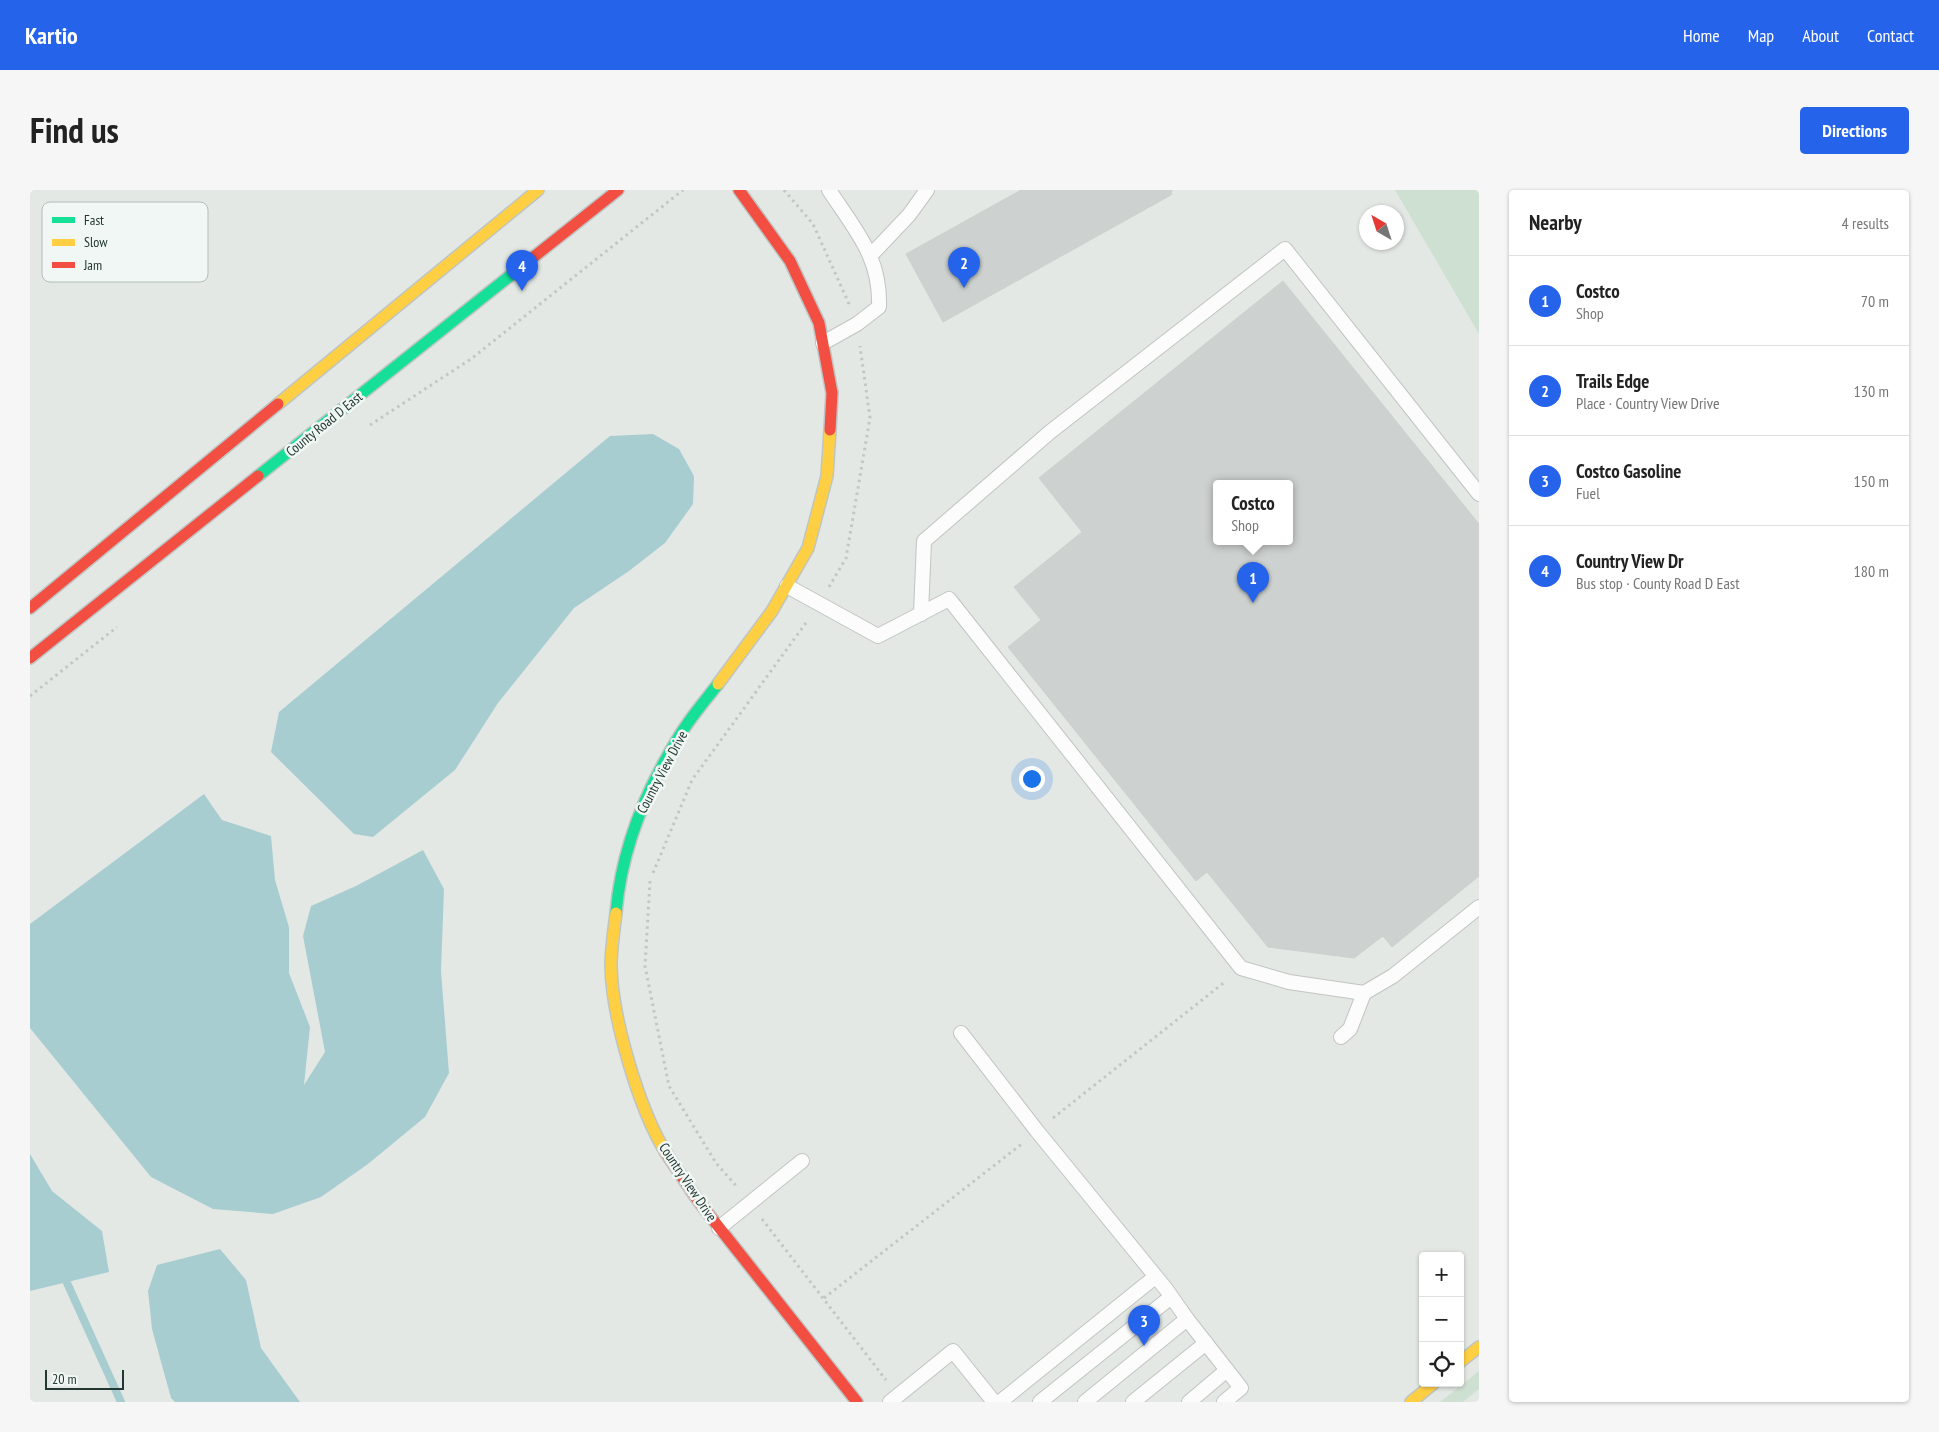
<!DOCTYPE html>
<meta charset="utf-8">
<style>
:root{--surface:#fff;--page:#f6f6f6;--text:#222;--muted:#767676;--line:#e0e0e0;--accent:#2563eb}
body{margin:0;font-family:"PT Sans Narrow",sans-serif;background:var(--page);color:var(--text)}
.controls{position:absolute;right:15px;bottom:15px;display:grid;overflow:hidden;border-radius:5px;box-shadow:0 1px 4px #0004}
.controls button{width:45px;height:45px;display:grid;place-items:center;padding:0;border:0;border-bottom:1px solid var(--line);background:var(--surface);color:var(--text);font:25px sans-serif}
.compass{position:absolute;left:1329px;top:15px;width:45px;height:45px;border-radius:50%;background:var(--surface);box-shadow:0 1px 4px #0004;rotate:321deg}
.scale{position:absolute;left:15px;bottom:12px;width:79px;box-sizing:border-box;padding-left:5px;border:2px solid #233832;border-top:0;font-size:14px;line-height:18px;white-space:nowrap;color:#233832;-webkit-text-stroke:4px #f1f7f4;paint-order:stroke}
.you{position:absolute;left:1001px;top:588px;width:18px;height:18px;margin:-12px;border:4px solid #fff;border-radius:50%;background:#1a73e8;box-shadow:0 0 0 8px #1a73e833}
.badge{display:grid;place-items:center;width:32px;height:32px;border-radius:50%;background:var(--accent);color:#fff;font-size:16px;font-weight:700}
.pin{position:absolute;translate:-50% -41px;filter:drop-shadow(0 1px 2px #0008)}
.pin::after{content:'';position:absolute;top:26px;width:18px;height:15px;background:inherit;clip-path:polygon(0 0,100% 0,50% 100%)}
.popup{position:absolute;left:1183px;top:290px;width:80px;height:65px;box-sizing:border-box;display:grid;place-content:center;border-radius:5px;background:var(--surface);filter:drop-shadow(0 1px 4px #0005);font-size:16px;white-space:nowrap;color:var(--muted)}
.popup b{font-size:19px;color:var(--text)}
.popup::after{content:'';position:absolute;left:50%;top:100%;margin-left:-10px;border:10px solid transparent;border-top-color:var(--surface)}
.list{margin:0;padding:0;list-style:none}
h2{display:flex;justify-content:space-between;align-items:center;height:65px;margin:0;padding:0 20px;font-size:21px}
h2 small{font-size:16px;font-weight:400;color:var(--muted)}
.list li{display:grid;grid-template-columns:32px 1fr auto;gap:15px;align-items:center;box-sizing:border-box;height:90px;padding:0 20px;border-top:1px solid var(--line)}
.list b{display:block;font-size:19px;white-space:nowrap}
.list p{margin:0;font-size:16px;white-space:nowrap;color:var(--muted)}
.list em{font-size:16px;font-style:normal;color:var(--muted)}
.icon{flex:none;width:28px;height:28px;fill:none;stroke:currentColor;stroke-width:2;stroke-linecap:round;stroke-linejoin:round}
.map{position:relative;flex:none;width:1449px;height:1212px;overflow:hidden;border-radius:5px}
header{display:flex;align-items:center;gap:30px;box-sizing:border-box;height:70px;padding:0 25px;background:var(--accent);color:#fff}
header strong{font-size:24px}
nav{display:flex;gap:28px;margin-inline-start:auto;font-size:18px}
.intro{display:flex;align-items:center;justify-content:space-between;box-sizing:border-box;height:120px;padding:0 30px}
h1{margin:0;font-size:35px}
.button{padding:12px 22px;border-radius:5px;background:var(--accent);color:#fff;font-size:18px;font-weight:700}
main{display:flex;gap:30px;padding:0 30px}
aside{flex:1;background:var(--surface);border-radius:5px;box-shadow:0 1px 4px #0004}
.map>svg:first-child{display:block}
</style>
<header>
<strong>Kartio</strong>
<nav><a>Home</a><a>Map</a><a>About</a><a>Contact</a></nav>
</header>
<div class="intro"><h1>Find us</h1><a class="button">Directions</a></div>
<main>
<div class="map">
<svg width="1449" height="1212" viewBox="0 0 1449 1212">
<rect width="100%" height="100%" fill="#e3e8e5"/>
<g fill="#cee0d2">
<path d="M 1365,0 L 1449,0 L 1449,144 Z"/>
<path d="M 1449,1181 L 1449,1199 L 1433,1212 L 1410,1212 Z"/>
</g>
<g fill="#a8cdd1">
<path d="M 623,244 L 649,259 L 664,286 L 663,314 L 635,353 L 599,381 L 544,418 L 468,513 L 425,580 L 343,647 L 324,644 L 241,562 L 249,522 L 580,246 Z"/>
<path d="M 174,604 L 192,630 L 241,646 L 245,690 L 259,737 L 259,783 L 280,837 L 274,895 L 295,862 L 273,746 L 281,716 L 326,696 L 393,660 L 414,699 L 411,781 L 419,883 L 395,927 L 338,974 L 291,1007 L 243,1024 L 183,1019 L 121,987 L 0,838 L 0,734 Z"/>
<path d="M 0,964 L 22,1001 L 72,1041 L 79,1082 L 0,1101 Z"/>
<path d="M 190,1059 L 216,1090 L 231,1158 L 270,1212 L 145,1212 L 141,1208 L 122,1139 L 118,1101 L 127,1075 Z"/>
</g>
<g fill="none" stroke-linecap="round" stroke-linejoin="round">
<path stroke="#a8cdd1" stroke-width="8" d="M 33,1084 L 91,1212"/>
</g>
<g fill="#cdd1cf" stroke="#ccd1ce" fill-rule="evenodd">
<path d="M 991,0 L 1142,0 L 1141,5 L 913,132 L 876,64 Z"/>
<path d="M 1253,91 L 1449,334 L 1449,686 L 1362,757 L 1353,746 L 1324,768 L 1238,757 L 1177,682 L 1166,691 L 978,457 L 1011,430 L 984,397 L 1052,342 L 1009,288 ZM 1187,294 L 1259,294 L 1259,352 L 1187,352 Z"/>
</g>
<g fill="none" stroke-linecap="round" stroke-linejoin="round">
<defs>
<g id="lane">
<path d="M 841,65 L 879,25 L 897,0"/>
<path d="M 793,153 L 827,134 L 849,117 C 851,67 825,40 799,0"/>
<path d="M 757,396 L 848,446 L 919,409 L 1211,778 L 1259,792 L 1334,803"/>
<path d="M 891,424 L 894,351 L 1020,242 L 1255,59 L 1449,304"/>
<path d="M 931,843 L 1007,941 L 1136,1099 L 1157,1129 L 1055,1212"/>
<path d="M 1311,847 L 1320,839 L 1334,803 L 1363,786 L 1449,717"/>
<path d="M 689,1038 L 772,971"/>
<path d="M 1157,1129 L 1211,1198 L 1194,1212"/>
<path d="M 860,1212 L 923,1161 L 964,1212"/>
<path d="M 970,1212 L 1125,1087"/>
<path d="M 1010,1212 L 1141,1107"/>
<path d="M 1103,1212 L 1176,1153"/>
<path d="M 1159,1212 L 1197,1180"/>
</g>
<g id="fast">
<path d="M 228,286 L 486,81"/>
<path d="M 586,723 C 591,662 615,602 647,550 C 658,530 674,512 688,494"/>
</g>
<g id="slow">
<path d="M 248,214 L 508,0"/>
<path d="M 688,494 L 742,421 L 778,358 L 797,286 L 800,240"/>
<path d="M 586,723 C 584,740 581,759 581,776 C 582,828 609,919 636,963"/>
<path d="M 1430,1172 L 1449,1157"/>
<path d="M 1381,1212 L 1404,1193"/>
</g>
<g id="jam">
<path d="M 709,0 L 760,71 L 789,133 L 802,203 L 800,240"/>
<path d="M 486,81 L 588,0"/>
<path d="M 0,418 L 248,214"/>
<path d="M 0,468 L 228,286"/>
<path d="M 636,963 L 669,1012 L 827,1212"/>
</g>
</defs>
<use href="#lane" stroke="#c0c5c2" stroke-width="16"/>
<use href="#fast" stroke="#bfc5c2" stroke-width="14"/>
<use href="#slow" stroke="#bfc5c2" stroke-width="14"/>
<use href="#jam" stroke="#bfc5c2" stroke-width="14"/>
<g stroke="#c0c8c4" stroke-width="3" stroke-dasharray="2.5 4" stroke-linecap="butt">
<path d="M 754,0 L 783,34 L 820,116"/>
<path d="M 340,235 L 441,169 L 653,0"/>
<path d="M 799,397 L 816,368 L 840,228 L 830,156"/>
<path d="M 0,506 L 87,437"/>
<path d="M 623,683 L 662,590 L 778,430"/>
<path d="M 620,691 L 615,776 L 639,896 L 686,973 L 708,998"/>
<path d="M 1023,928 L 1196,791"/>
<path d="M 732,1029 L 856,1190"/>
<path d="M 794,1108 L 993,953"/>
</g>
<use href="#lane" stroke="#fbfcfb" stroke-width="14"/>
<use href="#fast" stroke="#16e098" stroke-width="11"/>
<use href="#slow" stroke="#ffcf43" stroke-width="11"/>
<use href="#jam" stroke="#f24e42" stroke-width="11"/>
</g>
<g text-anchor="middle" stroke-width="5" stroke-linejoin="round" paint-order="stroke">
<g font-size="14" fill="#233832" stroke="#f1f7f4">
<text transform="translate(294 234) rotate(-39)" y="5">County Road D East</text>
<text transform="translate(632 582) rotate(-62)" y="5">Country View Drive</text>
<text transform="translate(658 992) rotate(56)" y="5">Country View Drive</text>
</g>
</g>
<rect x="12" y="12" width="166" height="80" rx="8" fill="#f1f7f4" stroke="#b3beba" stroke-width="1"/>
<rect x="22" y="27" width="23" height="6" fill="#16e098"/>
<rect x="22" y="49" width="23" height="7" fill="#ffcf43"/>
<rect x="22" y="72" width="23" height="6" fill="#f24e42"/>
<g font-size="14" fill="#233832">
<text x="54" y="35">Fast</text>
<text x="54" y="57">Slow</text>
<text x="54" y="80">Jam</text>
</g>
</svg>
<div class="controls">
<button>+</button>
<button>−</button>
<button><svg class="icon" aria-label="locate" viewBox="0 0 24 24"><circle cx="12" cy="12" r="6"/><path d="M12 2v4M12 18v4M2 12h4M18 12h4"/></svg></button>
</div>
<svg class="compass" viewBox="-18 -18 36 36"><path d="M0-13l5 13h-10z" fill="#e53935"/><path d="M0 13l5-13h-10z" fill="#767676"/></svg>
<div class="scale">20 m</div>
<div class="you"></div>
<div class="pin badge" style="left:1223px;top:413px">1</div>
<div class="popup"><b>Costco</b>Shop</div>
<div class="pin badge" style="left:934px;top:98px">2</div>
<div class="pin badge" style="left:1114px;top:1156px">3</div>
<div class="pin badge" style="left:492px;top:101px">4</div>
</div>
<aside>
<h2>Nearby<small>4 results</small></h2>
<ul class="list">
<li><span class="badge">1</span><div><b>Costco</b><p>Shop</p></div><em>70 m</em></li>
<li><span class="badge">2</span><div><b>Trails Edge</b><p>Place · Country View Drive</p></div><em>130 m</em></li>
<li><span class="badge">3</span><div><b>Costco Gasoline</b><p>Fuel</p></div><em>150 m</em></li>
<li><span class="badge">4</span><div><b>Country View Dr</b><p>Bus stop · County Road D East</p></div><em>180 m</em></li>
</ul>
</aside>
</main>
